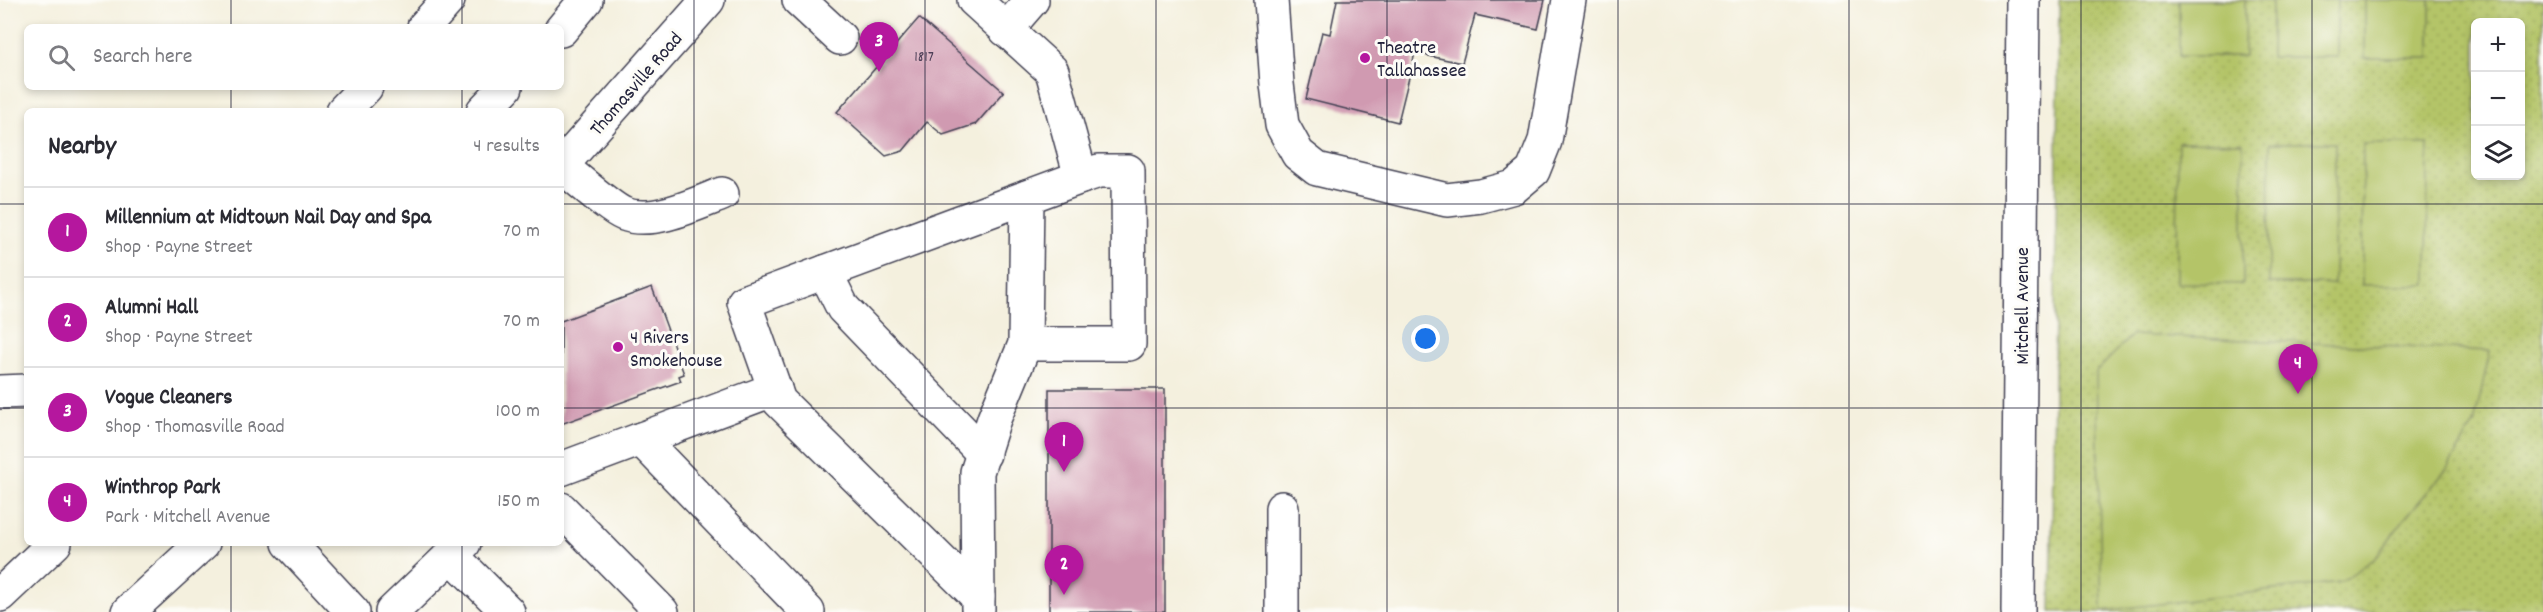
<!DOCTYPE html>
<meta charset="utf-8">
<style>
:root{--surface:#fff;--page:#f7f7f7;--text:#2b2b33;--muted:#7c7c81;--line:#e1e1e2;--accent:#b5179e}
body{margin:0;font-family:Dekko,sans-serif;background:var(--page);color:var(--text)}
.controls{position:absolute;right:18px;top:18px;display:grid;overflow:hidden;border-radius:9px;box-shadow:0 3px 9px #0003}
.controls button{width:54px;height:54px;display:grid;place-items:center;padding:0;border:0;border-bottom:2px solid var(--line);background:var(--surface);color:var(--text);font:30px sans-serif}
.you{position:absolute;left:1426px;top:339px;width:21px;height:21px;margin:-15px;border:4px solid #fff;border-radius:50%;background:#1a73e8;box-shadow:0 0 0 9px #1a73e833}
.badge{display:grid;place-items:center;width:39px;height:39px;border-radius:50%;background:var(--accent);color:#fff;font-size:20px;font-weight:700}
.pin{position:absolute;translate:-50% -50px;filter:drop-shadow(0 2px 3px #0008)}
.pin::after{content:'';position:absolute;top:32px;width:21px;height:18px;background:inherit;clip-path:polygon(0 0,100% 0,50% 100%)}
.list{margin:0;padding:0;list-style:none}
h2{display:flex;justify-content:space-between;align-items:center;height:78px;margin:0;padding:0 24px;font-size:26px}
h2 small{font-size:20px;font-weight:400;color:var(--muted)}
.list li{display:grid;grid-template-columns:39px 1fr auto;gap:18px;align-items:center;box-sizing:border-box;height:90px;padding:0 24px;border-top:2px solid var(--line)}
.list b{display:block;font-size:22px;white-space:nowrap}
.list p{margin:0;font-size:20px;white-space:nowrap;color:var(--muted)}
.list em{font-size:20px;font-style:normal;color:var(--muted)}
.icon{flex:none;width:33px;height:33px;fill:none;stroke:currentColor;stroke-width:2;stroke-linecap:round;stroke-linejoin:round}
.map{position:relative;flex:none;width:2543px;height:612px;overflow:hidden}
.search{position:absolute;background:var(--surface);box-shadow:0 3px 9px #0003;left:24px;top:24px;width:540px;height:66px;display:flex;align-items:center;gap:15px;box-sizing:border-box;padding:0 21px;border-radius:9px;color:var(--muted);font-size:22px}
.panel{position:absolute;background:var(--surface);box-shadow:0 3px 9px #0003;left:24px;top:108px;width:540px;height:438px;border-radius:9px}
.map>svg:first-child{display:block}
</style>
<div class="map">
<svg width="2543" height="612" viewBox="0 0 2543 612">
<defs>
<pattern id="park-dots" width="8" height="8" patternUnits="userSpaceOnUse" patternTransform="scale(1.5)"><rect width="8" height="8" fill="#b4c467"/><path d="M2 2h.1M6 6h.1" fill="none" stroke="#9aa85a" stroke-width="1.8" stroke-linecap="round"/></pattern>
</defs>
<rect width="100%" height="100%" fill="#fdfcf7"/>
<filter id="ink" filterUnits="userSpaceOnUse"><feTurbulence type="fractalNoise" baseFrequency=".0167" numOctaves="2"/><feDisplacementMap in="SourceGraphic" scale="12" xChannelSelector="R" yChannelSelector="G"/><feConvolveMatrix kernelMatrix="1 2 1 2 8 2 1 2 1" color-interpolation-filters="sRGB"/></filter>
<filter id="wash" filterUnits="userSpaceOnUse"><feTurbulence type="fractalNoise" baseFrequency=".008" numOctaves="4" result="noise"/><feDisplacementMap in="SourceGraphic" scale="24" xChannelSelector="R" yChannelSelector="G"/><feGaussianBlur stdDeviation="1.35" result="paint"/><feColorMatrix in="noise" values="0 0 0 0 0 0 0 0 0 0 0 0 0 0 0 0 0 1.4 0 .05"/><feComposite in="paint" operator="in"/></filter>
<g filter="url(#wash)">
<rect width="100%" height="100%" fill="#f4f0de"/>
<path fill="url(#park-dots)" stroke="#6b7351" stroke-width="1.5" fill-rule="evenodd" d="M 2059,0 L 2543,0 L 2543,612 L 2051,612 ZM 2476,22 L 2520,22 L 2520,176 L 2476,176 Z"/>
<g fill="#b4c467" stroke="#6b7351" stroke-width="1.5">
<path d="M 2179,0 L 2245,0 L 2244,56 L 2179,56 Z"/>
<path d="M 2272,0 L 2337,0 L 2337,57 L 2271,57 Z"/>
<rect x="2365" y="0" width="65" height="58"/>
<path d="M 2178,142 L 2243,143 L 2243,284 L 2177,283 Z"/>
<path d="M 2270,143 L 2335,143 L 2334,284 L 2269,284 Z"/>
<path d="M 2363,144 L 2428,144 L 2427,285 L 2362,285 Z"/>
<path d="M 2132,335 L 2490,351 L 2474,424 L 2447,469 L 2406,517 L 2374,559 L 2340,582 L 2102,611 L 2096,372 Z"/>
</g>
<g id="blocks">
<g fill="#d09ab1">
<path d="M 1337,0 L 1545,0 L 1538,29 L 1475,15 L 1462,63 L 1415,53 L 1398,122 L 1306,99 L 1322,32 L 1330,34 Z"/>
<path d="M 919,18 L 1004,92 L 976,124 L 943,135 L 927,122 L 903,151 L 886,156 L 837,112 Z"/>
<path d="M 652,287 L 684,374 L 679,376 L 681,381 L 561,424 L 561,321 Z"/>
<rect x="1049" y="389" width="116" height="223"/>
</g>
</g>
</g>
<g filter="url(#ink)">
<use href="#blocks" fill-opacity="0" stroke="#424153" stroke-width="1.5"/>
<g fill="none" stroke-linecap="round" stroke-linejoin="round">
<defs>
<g id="minor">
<path d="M 799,0 L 840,38"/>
<path d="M 974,0 L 1052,71 L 1081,177"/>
<path d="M 1271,0 L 1277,84 L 1282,125 L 1298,154 L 1317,169 L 1447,200 L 1481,196 L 1514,187 L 1533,171 L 1545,141 L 1569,0"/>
<path d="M 424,27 L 448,0"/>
<path d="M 1006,30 L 1032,0"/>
<path d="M 343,111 L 366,87"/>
<path d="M 561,166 C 575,177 611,209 624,214 C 652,225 696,204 722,194"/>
<path d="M 825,272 L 843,308 L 984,454"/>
<path d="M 0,392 L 27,391"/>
<path d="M 641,439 L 808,612"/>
<path d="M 561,469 L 775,389"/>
<path d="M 561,509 L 662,612"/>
<path d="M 289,543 L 353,612"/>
<path d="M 451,555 L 508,612"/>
<path d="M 978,597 L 779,401 L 744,302 L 1081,177 L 1099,171 L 1128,171 L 1129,344 L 1025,344"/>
<path d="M 978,609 L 977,472 L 994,419 L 1025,344 L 1027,197"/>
<path d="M 392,612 L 464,543"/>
<path d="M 1282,612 L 1282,508"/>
<path d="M 2018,612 L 2023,0"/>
</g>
<g id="major">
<path d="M 561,30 L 586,0"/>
<path d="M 483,111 L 506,87"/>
<path d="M 561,166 L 708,0"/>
<path d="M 0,595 L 55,543"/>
<path d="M 128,612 L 203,543"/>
</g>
</defs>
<use href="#minor" stroke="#424153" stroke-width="36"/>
<use href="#major" stroke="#424153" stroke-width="36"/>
<use href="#minor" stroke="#fff" stroke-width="33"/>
<use href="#major" stroke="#fff" stroke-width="33"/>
</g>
</g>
<path fill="none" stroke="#22223b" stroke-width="1.5" stroke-opacity="0.55" d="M 231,0 L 231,27M 462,0 L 462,27M 694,0 L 694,612M 925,0 L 925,612M 1156,0 L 1156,612M 1387,0 L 1387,612M 1618,0 L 1618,612M 1849,0 L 1849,612M 2081,0 L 2081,612M 2312,0 L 2312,612M 231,87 L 231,111M 462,87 L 462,111M 0,204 L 27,204M 561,204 L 2543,204M 0,408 L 27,408M 561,408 L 2543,408M 231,543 L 231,612M 462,543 L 462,612"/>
<g fill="#b5179e" stroke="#fdfcf7" stroke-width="2">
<circle cx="1365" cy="58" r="6"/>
<circle cx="618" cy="347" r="6"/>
</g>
<g text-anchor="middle" stroke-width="6" stroke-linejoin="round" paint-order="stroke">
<g font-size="16" fill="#4e4058">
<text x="924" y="61">1817</text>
</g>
<g font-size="20" fill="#22223b" stroke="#fdfcf7" text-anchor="start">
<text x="1377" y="53">Theatre<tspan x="1377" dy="23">Tallahassee</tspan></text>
<text x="630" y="343">4 Rivers<tspan x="630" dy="23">Smokehouse</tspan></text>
</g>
<g font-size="20" fill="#22223b" stroke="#fdfcf7">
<text transform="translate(635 83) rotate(-49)" y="7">Thomasville Road</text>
<text transform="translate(2021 306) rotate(-90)" y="7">Mitchell Avenue</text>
</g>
</g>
</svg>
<div class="controls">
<button>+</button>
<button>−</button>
<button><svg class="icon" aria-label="layers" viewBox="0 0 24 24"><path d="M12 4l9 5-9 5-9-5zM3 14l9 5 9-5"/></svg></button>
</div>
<div class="you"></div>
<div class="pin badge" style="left:1064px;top:472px">1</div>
<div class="pin badge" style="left:1064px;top:595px">2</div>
<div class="pin badge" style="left:879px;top:72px">3</div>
<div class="pin badge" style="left:2298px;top:394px">4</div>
<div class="search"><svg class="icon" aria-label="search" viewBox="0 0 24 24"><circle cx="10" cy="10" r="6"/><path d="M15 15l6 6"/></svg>Search here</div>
<section class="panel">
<h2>Nearby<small>4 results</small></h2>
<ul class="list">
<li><span class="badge">1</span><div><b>Millennium at Midtown Nail Day and Spa</b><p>Shop · Payne Street</p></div><em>70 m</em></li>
<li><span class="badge">2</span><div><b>Alumni Hall</b><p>Shop · Payne Street</p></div><em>70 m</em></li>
<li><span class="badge">3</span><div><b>Vogue Cleaners</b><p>Shop · Thomasville Road</p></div><em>100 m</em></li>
<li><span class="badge">4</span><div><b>Winthrop Park</b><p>Park · Mitchell Avenue</p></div><em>150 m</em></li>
</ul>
</section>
</div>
